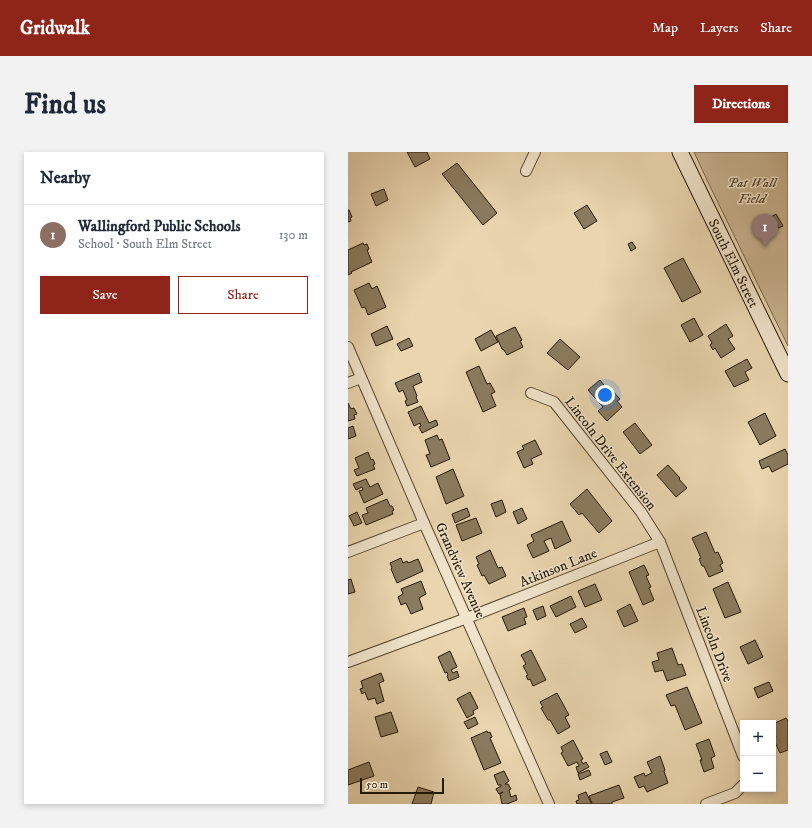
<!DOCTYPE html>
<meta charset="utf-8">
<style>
:root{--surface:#fff;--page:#f2f2f3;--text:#1f2937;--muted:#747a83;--line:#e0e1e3;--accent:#8f2418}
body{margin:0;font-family:"IM FELL DW Pica",serif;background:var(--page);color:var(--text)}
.controls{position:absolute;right:12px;bottom:12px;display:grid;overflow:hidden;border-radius:0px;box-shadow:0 2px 6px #0003}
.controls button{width:36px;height:36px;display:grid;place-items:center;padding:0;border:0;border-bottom:1px solid var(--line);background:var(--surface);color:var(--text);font:20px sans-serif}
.scale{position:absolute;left:12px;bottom:10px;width:84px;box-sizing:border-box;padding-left:4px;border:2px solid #261906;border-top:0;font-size:11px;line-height:14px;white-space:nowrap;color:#261906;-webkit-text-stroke:3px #f1e4cb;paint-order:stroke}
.you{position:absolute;left:257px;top:243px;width:14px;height:14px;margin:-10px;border:3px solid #fff;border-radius:50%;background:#1a73e8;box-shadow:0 0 0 6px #1a73e833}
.badge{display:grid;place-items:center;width:26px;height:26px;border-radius:50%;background:var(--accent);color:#fff;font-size:13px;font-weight:700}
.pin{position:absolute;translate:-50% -33px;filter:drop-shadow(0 1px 2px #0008)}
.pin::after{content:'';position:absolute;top:21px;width:14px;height:12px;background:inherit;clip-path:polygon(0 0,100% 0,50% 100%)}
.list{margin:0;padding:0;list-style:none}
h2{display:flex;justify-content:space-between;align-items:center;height:52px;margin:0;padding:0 16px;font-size:17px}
h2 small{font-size:13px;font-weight:400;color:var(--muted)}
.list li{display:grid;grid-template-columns:26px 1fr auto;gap:12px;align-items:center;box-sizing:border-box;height:60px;padding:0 16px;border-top:1px solid var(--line)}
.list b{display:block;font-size:15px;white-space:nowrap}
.list p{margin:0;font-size:13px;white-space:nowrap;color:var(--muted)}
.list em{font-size:13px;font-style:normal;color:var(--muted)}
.actions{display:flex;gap:8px;padding:12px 16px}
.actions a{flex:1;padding:9px 0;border:1px solid var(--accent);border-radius:0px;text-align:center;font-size:14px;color:var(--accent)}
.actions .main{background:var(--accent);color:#fff}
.map{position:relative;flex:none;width:440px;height:652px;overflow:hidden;border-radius:0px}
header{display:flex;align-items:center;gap:24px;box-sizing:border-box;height:56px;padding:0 20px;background:var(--accent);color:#fff}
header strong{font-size:19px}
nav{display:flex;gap:22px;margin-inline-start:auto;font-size:14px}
.intro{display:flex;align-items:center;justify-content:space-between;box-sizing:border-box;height:96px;padding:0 24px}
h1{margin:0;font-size:28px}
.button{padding:10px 18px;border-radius:0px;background:var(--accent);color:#fff;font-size:14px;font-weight:700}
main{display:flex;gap:24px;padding:0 24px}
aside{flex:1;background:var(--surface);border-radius:0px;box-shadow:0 2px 6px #0003}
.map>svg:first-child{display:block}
</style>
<header>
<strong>Gridwalk</strong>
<nav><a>Map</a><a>Layers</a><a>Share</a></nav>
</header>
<div class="intro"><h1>Find us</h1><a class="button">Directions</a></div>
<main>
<aside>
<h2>Nearby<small></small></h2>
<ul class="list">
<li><span class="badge" style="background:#8d6e63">1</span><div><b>Wallingford Public Schools</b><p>School · South Elm Street</p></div><em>130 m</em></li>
</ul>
<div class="actions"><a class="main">Save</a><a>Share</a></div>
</aside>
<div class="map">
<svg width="440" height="652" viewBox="0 0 440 652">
<rect width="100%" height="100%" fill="#e9d5af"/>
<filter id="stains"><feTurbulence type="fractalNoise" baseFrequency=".005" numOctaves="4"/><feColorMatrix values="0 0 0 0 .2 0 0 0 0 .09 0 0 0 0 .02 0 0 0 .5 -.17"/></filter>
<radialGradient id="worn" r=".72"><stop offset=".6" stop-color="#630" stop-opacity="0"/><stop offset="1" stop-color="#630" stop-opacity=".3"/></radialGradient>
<path fill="#c8b592" stroke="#77674c" d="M 346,0 L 440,0 L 440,194 L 359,28 Z"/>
<g fill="#8b7b5e" stroke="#261906">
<path d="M 59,0 L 79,0 L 82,7 L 67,15 Z"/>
<path d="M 109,11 L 149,61 L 135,73 L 94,22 Z"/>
<path d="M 36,37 L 40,48 L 28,54 L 23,42 Z"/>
<path d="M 239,53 L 249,69 L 236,77 L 226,61 Z"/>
<path d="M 0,58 L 1,58 L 4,65 L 2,66 L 3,69 L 0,70 Z"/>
<path d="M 428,62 L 435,74 L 430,76 L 423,65 Z"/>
<path d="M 284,90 L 288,96 L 283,99 L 280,92 Z"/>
<path d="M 15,91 L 16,93 L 19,92 L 21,97 L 19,98 L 24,110 L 3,120 L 4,121 L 0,123 L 0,98 Z"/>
<path d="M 335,106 L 353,140 L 334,150 L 316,116 Z"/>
<path d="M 21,131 L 24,137 L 29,134 L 38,155 L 20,163 L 17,155 L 14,156 L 6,138 Z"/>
<path d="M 346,166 L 355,183 L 342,190 L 333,173 Z"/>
<path d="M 378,172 L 385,184 L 380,187 L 387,197 L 373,206 L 367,196 L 365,198 L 362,193 L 364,191 L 360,184 Z"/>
<path d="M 39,174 L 45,187 L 28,194 L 23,182 Z"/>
<path d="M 167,175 L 174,188 L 172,189 L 175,195 L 159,203 L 156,198 L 154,197 L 148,184 Z"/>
<path d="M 143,178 L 150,190 L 133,199 L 127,187 Z"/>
<path d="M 61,186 L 65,194 L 53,199 L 49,192 Z"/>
<path d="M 212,187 L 232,205 L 220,218 L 199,201 Z"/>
<path d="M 399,207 L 404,216 L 397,220 L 401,228 L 386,235 L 377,219 Z"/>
<path d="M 131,214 L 139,232 L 142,231 L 147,240 L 143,242 L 148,254 L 135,260 L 118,220 Z"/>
<path d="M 71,221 L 74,230 L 65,234 L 69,244 L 68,245 L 70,250 L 59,254 L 57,249 L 59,248 L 55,238 L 51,240 L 47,231 Z"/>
<path d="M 252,228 L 259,237 L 261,235 L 272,247 L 269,249 L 274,255 L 259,269 L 250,259 L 255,255 L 240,238 Z"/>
<path d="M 0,251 L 3,257 L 6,256 L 9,262 L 6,263 L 7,267 L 0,269 Z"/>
<path d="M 73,254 L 81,271 L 88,268 L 90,273 L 74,281 L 71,275 L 73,274 L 72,271 L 66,274 L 60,260 Z"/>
<path d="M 417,261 L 428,284 L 412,293 L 400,270 Z"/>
<path d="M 287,271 L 304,293 L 292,302 L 275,280 Z"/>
<path d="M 5,274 L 8,284 L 0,287 L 0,276 Z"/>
<path d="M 89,283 L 91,288 L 94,287 L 102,307 L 83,315 L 78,303 L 82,302 L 77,288 Z"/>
<path d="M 187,288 L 194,302 L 183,307 L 185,312 L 176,316 L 169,300 L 176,297 L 174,294 Z"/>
<path d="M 437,297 L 440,303 L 440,312 L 424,320 L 421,314 L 414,317 L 411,309 Z"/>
<path d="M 20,300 L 23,308 L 25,307 L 27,312 L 25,313 L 27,317 L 9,324 L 6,318 L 11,316 L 7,306 Z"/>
<path d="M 320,313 L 332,326 L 331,327 L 339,336 L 328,345 L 309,323 Z"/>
<path d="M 105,317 L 116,344 L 98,352 L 88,325 Z"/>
<path d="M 18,327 L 22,335 L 30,331 L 35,342 L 16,351 L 11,339 L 15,338 L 14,335 L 8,338 L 5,332 Z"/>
<path d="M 239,337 L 264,369 L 251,381 L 234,361 L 231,363 L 222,352 Z"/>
<path d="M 39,347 L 42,354 L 44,354 L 46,358 L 44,359 L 45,362 L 18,373 L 14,363 L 20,361 L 18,356 Z"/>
<path d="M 154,348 L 158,360 L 148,365 L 143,352 Z"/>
<path d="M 119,356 L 122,364 L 107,371 L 104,362 Z"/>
<path d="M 174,356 L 179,367 L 170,372 L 165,360 Z"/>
<path d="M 9,360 L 14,371 L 6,374 L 1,364 Z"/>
<path d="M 128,366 L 134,381 L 114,389 L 108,373 Z"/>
<path d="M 214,369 L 223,389 L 207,397 L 203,386 L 196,389 L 201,399 L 185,406 L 179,393 L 186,389 L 183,383 Z"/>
<path d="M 358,380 L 367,401 L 370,400 L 375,411 L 372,413 L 375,419 L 361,425 L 356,414 L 354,414 L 351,407 L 353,406 L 344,386 Z"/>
<path d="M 142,398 L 150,416 L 154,415 L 158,424 L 141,432 L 136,423 L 134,424 L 129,413 L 131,412 L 128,405 Z"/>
<path d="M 53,406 L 55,411 L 59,409 L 60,411 L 70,407 L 75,419 L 49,431 L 43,417 L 44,416 L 42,411 Z"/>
<path d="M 296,413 L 301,423 L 298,424 L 303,435 L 301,436 L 306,448 L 295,453 L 281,420 Z"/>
<path d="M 3,427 L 7,440 L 0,442 L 0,428 Z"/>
<path d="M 73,429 L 78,442 L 71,446 L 75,457 L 63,462 L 58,451 L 53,453 L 50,445 L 55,442 L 53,437 Z"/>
<path d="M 380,430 L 393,460 L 377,466 L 365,437 Z"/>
<path d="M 247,432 L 254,448 L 237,455 L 230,439 Z"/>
<path d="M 223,444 L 228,455 L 208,465 L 202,454 Z"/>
<path d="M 282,452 L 290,469 L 276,475 L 269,459 Z"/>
<path d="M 195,454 L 198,464 L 189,468 L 185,458 Z"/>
<path d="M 176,456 L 179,465 L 176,466 L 178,472 L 160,479 L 154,465 Z"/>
<path d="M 234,466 L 239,475 L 227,481 L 222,472 Z"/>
<path d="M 407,488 L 415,505 L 400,512 L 392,495 Z"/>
<path d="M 324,496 L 330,513 L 334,512 L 338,523 L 319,529 L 315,518 L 307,520 L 304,510 L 311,508 L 309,501 Z"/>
<path d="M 183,498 L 198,528 L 185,534 L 182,527 L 180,528 L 178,524 L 180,523 L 175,514 L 178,512 L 173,503 Z"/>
<path d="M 102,499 L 109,515 L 103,518 L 105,521 L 109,519 L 111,525 L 101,529 L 99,524 L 100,523 L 99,520 L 97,521 L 90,505 Z"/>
<path d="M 33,521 L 36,529 L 31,531 L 36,549 L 29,552 L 27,546 L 20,548 L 17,540 L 14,542 L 12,537 L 15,536 L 13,529 Z"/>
<path d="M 421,530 L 425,539 L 410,546 L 406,536 Z"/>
<path d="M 339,535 L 354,571 L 337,578 L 327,553 L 323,554 L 318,543 Z"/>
<path d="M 122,540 L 130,556 L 125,559 L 126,562 L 119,566 L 109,547 Z"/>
<path d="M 209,541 L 221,563 L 217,565 L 222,575 L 210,582 L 202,568 L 200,568 L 193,556 L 195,555 L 192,550 Z"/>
<path d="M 43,560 L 50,580 L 33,585 L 27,565 Z"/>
<path d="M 127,565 L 130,572 L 120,577 L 116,570 Z"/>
<path d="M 438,566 L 440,569 L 440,598 L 432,601 L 425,586 L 428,585 L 425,579 L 425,572 Z"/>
<path d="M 139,579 L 140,581 L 142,580 L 144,585 L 142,586 L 153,611 L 136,618 L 123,586 Z"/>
<path d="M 361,587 L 367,604 L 363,606 L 366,616 L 356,620 L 352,608 L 354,608 L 348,592 Z"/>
<path d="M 225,588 L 235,607 L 233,608 L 235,612 L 238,610 L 241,615 L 230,621 L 228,615 L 231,614 L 229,610 L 220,614 L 213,601 L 215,600 L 213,595 Z"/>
<path d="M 259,599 L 264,610 L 257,613 L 252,602 Z"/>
<path d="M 312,604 L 317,618 L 316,619 L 320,631 L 299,640 L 296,634 L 291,636 L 286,625 L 296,621 L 297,624 L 304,621 L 299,610 Z"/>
<path d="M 21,610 L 26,624 L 0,633 L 0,618 Z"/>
<path d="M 241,618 L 243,623 L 232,628 L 230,622 Z"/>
<path d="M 156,619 L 161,629 L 157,632 L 160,632 L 163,637 L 161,638 L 163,645 L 168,643 L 169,648 L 159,652 L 154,652 L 152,642 L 155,640 L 151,642 L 148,637 L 153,634 L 153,633 L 150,633 L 146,623 Z"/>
<path d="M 271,633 L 276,646 L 264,650 L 264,652 L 229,652 L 228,649 L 231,648 L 230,643 L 238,640 L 243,651 L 244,651 L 241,644 Z"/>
<path d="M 70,635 L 86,640 L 83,652 L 64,652 Z"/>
</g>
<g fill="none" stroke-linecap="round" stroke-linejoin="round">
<defs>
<g id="minor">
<path d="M 178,19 L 187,0"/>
<path d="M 0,195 L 76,371 L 201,652"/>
<path d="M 0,231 L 13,226"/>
<path d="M 183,241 L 206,250 L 293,360 L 312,390 L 395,604"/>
<path d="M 0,400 L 76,371"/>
<path d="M 0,510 L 119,466 L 312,390"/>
<path d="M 358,652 L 387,641 L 395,633"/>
</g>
<path id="secondary" d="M 332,0 L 440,222"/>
</defs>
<use href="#minor" stroke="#574830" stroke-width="12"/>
<use href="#secondary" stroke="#261906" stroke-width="17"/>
<use href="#minor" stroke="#f1e4cb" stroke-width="10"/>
<use href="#secondary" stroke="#f1e4cb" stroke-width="15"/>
</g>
<g text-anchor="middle" stroke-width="3" stroke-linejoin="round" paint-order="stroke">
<g font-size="14" font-style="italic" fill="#574830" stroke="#f1e4cb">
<text x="404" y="35">Pat Wall<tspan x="404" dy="16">Field</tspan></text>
</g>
<g font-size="14" fill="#261906" stroke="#f1e4cb">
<text transform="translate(386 111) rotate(64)" y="5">South Elm Street</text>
<text transform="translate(263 301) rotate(52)" y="5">Lincoln Drive Extension</text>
<text transform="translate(210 415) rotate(-22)" y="5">Atkinson Lane</text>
<text transform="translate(113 418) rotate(66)" y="5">Grandview Avenue</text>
<text transform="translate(367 492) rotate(69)" y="5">Lincoln Drive</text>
</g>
</g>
<rect width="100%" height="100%" filter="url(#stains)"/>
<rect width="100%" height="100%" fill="url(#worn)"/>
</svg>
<div class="controls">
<button>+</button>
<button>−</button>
</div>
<div class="scale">50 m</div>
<div class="you"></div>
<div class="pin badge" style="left:417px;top:95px;background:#8d6e63">1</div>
</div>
</main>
